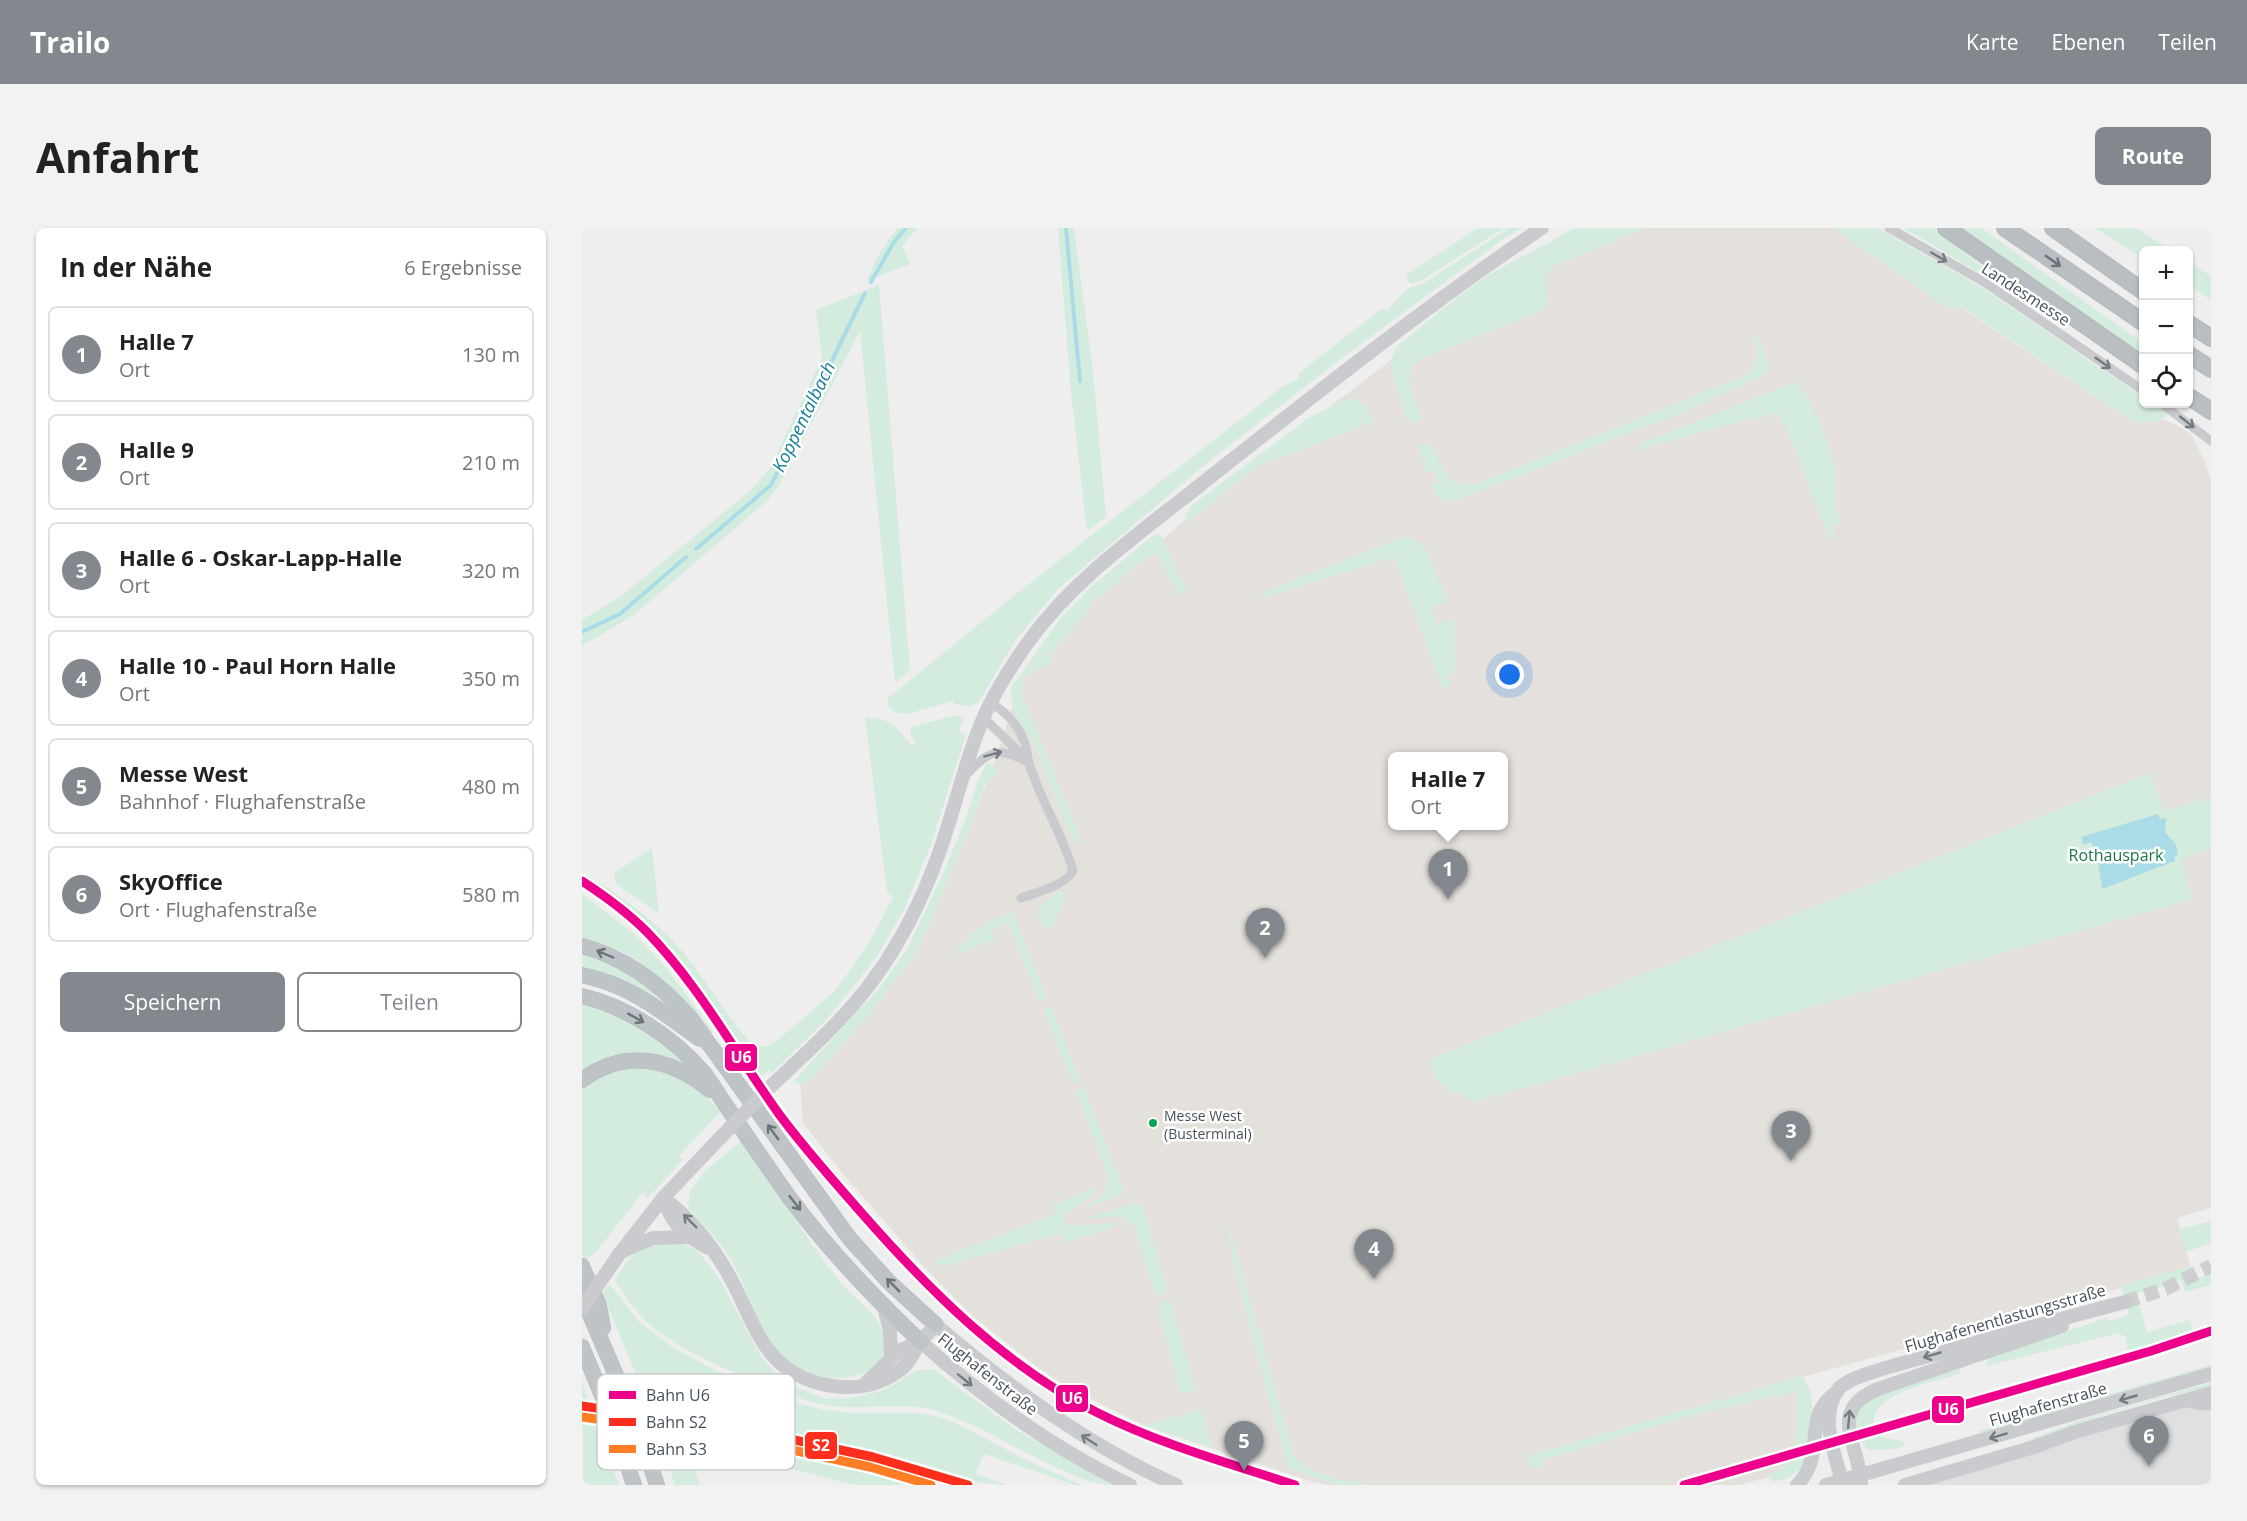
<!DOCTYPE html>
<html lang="de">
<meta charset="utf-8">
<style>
:root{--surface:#fff;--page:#f2f2f2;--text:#222;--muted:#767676;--line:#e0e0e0;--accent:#82888d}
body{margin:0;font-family:"Open Sans",sans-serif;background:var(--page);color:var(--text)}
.controls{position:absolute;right:18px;top:18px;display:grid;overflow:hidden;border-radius:9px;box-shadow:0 2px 4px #0004}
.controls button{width:54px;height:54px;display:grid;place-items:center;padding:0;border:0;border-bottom:2px solid var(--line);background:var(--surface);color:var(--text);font:30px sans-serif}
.you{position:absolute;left:928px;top:447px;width:21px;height:21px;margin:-15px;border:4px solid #fff;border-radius:50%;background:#1a73e8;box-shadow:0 0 0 9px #1a73e833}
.badge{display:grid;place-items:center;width:39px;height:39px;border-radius:50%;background:var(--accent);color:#fff;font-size:20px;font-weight:700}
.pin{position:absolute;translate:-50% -50px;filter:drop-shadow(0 2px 3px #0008)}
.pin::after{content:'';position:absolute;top:32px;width:21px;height:18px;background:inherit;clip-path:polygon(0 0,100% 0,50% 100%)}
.popup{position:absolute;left:806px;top:524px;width:120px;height:78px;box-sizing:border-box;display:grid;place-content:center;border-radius:9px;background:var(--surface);filter:drop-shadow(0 2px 4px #0005);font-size:20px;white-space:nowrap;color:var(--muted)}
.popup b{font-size:22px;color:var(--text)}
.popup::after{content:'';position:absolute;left:50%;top:100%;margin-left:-12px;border:12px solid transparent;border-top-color:var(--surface)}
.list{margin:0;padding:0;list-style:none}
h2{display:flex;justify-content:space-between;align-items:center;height:78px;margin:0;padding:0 24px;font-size:26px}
h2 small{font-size:20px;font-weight:400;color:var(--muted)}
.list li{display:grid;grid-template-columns:39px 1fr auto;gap:18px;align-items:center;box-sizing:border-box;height:96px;margin:0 12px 12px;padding:0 12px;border:2px solid var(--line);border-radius:9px}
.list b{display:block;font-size:22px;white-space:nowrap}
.list p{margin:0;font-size:20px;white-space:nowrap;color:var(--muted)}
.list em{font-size:20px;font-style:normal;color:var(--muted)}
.actions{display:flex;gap:12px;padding:18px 24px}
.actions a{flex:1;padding:14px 0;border:2px solid var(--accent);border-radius:9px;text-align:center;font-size:21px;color:var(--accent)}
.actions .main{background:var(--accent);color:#fff}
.icon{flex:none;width:33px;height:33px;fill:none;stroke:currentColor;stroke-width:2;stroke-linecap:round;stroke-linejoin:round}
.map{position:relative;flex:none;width:1629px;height:1257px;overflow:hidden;border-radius:9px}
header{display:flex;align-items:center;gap:36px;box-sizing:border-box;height:84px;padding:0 30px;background:var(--accent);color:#fff}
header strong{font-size:28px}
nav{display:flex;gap:33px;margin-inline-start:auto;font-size:21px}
.intro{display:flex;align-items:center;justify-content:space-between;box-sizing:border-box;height:144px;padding:0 36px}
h1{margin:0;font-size:42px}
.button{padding:15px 27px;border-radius:9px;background:var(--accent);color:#fff;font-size:21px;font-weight:700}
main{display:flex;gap:36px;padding:0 36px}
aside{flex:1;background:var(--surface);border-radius:9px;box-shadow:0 2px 4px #0004}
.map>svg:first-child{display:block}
</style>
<header>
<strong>Trailo</strong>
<nav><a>Karte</a><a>Ebenen</a><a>Teilen</a></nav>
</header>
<div class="intro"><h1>Anfahrt</h1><a class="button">Route</a></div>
<main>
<aside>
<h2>In der Nähe<small>6 Ergebnisse</small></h2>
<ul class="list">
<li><span class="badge">1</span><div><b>Halle 7</b><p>Ort</p></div><em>130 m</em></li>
<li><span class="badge">2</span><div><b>Halle 9</b><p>Ort</p></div><em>210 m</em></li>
<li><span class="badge">3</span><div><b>Halle 6 - Oskar-Lapp-Halle</b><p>Ort</p></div><em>320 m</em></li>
<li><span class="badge">4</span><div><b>Halle 10 - Paul Horn Halle</b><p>Ort</p></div><em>350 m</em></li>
<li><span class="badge">5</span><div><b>Messe West</b><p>Bahnhof · Flughafenstraße</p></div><em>480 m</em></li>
<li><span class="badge">6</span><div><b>SkyOffice</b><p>Ort · Flughafenstraße</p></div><em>580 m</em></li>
</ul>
<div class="actions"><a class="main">Speichern</a><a>Teilen</a></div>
</aside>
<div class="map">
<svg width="1629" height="1257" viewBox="0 0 1629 1257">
<rect width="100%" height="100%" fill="#efeeee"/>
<path fill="#e4e1dc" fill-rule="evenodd" d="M 1011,0 L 1259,0 L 1548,192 L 1554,194 L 1581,192 L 1593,196 L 1609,206 L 1623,234 L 1629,252 L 1629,980 L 1595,990 L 1609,1040 L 1218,1150 L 1216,1223 L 1209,1238 L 1191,1248 L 1158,1257 L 746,1257 L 731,1254 L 561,1197 L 482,1157 L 454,1138 L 393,1090 L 345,1042 L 261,946 L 221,895 L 218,852 L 336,723 L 392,589 L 419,515 L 439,449 L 494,381 L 674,235 L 825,120 ZM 810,528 L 922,528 L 922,598 L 810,598 Z"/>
<path fill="#dfe0e1" d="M 1629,1165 L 1629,1257 L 1323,1257 Z"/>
<g fill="#d4ecdd">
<path d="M 316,0 L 336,0 L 320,18 L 328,36 L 285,53 C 292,33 302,16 316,0 Z"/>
<path d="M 476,0 L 492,0 L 511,143 L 524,289 L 505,303 L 489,164 Z"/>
<path d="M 896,0 L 922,0 L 840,52 L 829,56 L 825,52 L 824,47 Z"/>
<path d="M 927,0 L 939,0 L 920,12 L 760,130 L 625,235 L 476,361 L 433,413 L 396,475 L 387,478 L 372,476 L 371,473 L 325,486 L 312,484 L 305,477 L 306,470 L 434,366 L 700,159 L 717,150 L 717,145 L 799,81 L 805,82 L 825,61 L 842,55 Z"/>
<path d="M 992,0 L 1064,0 L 970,39 L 963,49 L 965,77 L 957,84 L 844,129 L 830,137 L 827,156 L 840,190 L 833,195 L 824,191 L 808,135 L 814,119 C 843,96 871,71 902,50 C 931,31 963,19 992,0 Z"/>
<path d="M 1251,0 L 1296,0 L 1401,60 L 1561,169 L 1562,176 L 1572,176 L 1587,186 C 1578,196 1561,197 1548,192 L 1381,80 L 1365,80 Z"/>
<path d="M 1322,0 L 1351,0 L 1418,53 L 1417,57 Z"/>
<path d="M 1377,0 L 1399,0 L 1554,110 L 1561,118 L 1561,129 Z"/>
<path d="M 1513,0 L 1554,0 L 1589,22 L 1562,22 L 1561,30 Z"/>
<path d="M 1606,34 L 1629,48 L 1629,72 L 1607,58 Z"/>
<path d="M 297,57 L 328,442 L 313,455 L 278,103 L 198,256 L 186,272 L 52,387 L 0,418 L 0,392 L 39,368 L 168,263 L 188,240 L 240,130 L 234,82 Z"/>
<path d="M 1171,105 L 1176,108 L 1188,141 L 1176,150 L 1102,184 L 873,273 L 859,272 L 849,258 L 857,255 L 852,242 L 844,245 L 837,218 L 844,215 C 867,232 854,258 891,257 L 1164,147 C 1179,131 1177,125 1171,105 Z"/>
<path d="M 1211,155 L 1217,155 L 1232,181 L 1254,238 L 1253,275 L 1258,294 L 1248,299 L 1253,309 L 1247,311 L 1208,209 L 1194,185 L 1175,192 L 1174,189 L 1049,224 L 1058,216 Z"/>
<path d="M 776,171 L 786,181 L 793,193 L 675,239 L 605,295 L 603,288 L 610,277 L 725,191 L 762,172 Z"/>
<path d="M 578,306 L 605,363 L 596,367 L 575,327 L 570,326 L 507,377 L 509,380 L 467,428 L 473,434 C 455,442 441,441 439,464 L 499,612 L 492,615 L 453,518 L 431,482 L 428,461 L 478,391 L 510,358 L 570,308 Z"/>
<path d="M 821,309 L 832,311 L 842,318 L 866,372 L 849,380 L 856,397 L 872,390 L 873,444 L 866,449 L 869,457 L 861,460 L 812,329 L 682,370 L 679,365 Z"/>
<path d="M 374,487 L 382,490 L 377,503 L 384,507 L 348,619 L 322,682 L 296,727 L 245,791 L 190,845 L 186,842 L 179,849 C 144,799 113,744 70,701 C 53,685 35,671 16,657 L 19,655 C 50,677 82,700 106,730 C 129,759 147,792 173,819 L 185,818 L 197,811 L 253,763 L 286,716 L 311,670 L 305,664 L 283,489 C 310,490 315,500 330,518 L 334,514 L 328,506 L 329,499 Z"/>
<path d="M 405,535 L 411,536 L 416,545 L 403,556 L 392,589 L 336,723 L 281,795 L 225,855 L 215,856 L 212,853 L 299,758 L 325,721 L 361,646 L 384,590 L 396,552 Z"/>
<path d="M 1568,545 L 1582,583 L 1629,569 L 1629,620 L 1599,632 L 1611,671 L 892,874 L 881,866 L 868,864 L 852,847 L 846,832 Z"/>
<path d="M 70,620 L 77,686 L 34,656 L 32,645 Z"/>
<path d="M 480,664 L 485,665 L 468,702 C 443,686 461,672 480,664 Z"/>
<path d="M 0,666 C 22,683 46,699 65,719 C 90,745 110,775 131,804 L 129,806 C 105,776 78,745 44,726 C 30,719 14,715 0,709 Z"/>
<path d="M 431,684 L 464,768 L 457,773 L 426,695 L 410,702 L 413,712 L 371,727 C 391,702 400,695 431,684 Z"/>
<path d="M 0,726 C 45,738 63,753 95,786 L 0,742 Z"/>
<path d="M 0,773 L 33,785 L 68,804 L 104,835 L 101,838 L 67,827 L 0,845 Z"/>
<path d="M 469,778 L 498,852 L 491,855 L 461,781 Z"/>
<path d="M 75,838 L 104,849 L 139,883 L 96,929 L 101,931 L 66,970 L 60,965 L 15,1023 L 3,1033 L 0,1025 L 0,859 C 25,839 44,839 75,838 Z"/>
<path d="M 502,860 L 543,965 L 497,983 L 526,963 L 522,956 L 528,953 L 494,863 Z"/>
<path d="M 159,913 C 178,941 197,968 216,995 C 231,1018 246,1041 265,1061 C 277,1074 298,1089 302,1106 C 312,1144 265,1156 237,1148 C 224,1145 210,1138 201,1129 C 178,1105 168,1070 154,1041 C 143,1018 123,999 106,980 L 108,963 L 122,944 Z"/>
<path d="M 512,960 L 514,965 L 482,987 L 485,998 L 533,995 L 533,999 L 482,1015 L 480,1005 L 359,1039 L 355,1032 L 474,985 L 470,977 Z"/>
<path d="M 555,975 L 562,979 L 585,1064 L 573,1068 L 551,994 L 545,996 L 542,988 L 500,991 Z"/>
<path d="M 645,993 L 712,1228 C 730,1250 762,1251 788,1257 L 755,1257 L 708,1240 L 704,1232 L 652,1040 Z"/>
<path d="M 1629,993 L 1629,1015 L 1604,1024 L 1598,1001 Z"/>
<path d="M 86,1015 L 101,1016 L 115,1022 L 135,1047 L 178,1127 L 196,1148 L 216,1160 L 241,1170 L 264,1171 L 302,1162 L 335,1142 L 351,1141 L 433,1201 L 532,1257 C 513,1257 498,1250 480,1242 C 440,1224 402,1200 361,1185 C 325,1171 285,1183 248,1178 C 225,1174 204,1165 183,1157 C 143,1141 100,1124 66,1095 C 53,1083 43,1068 33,1053 C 48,1026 55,1019 86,1015 Z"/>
<path d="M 1609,1038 L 1612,1051 L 1629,1046 L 1629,1057 L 1603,1064 L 1600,1052 L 1554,1066 L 1565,1104 L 1608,1092 L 1612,1108 L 1546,1127 L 1543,1109 L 1537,1105 L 1404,1138 L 1408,1129 L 1524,1090 L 1528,1093 L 1547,1087 L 1539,1057 Z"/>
<path d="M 28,1056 L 57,1094 L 90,1119 L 133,1142 L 216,1175 L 242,1182 L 269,1185 L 336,1185 L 357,1189 L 374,1195 L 440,1230 L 499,1257 L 493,1257 L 402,1226 L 394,1246 L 425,1257 C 388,1257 353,1239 318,1230 C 240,1211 162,1195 83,1183 L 81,1203 L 230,1227 L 344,1257 C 322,1257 300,1257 278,1257 C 237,1252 152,1216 115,1236 L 114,1246 L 118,1257 L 93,1257 L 66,1175 L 20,1065 Z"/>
<path d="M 588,1072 L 614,1162 L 598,1166 L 575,1077 Z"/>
<path d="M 1629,1137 L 1629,1140 L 1398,1207 L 1397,1203 Z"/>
<path d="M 1379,1139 L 1377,1146 C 1353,1154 1275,1167 1295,1206 C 1304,1214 1313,1209 1322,1214 L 1323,1218 L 1311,1221 L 1286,1222 C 1277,1213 1274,1204 1272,1191 L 1281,1176 L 1289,1170 Z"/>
<path d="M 1219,1148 C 1239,1164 1228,1218 1224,1240 L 1215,1243 L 1207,1250 L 1190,1254 L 1187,1247 L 1208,1235 L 1213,1223 L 1215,1163 L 1107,1188 L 961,1232 L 962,1240 L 949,1238 L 945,1228 Z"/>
<path d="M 1629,1154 L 1629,1159 C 1567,1170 1505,1192 1446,1215 L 1444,1213 L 1493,1194 Z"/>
<path d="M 0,1155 L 37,1257 L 1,1257 Z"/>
<path d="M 619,1182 L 631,1220 L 561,1197 Z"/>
</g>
<path fill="#aadce8" d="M 1576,586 L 1578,591 L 1584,590 L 1583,604 L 1594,617 L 1596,627 L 1592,629 L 1593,633 L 1520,661 L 1515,625 L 1509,614 L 1502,617 L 1499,609 Z"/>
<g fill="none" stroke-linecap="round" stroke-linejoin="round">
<g stroke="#aadce8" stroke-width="4">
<path d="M 484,0 L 498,153"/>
<path d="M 289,54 L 312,14 L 324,0"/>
<path d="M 114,321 L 189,257 L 283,65"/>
<path d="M 0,404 L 38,386 L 104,329"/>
</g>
<path stroke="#cdcfd0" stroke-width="14" stroke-dasharray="14 7" stroke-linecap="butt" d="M 1543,1074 L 1583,1061 L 1629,1038"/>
<defs>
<g id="trunk">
<path d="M 0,718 C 44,730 79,756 109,791 L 268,1011 L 308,1055 L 354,1097"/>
<path d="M 0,747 C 51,758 77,782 118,811"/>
<path d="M 0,768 C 46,779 91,809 122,845 C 130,855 137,868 145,879 C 165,909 186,939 207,969 C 246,1021 291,1069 339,1114"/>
<path d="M 0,852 C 43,820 89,830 128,862"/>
<path d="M 0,1038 L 17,1078 L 21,1100"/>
<path d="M 0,1068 L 54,1194 L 75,1257"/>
<path d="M 0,1119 L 31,1194 L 52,1257"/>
</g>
<g id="motorway">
<path d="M 1364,0 L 1562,138"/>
<path d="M 1423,0 L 1562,95"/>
<path d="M 1471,0 L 1562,64"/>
<path d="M 1606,95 L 1629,110"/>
<path d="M 1606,126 L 1629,141"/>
<path d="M 1606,168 L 1629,183"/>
</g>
</defs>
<use href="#trunk" stroke="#b4b8bd" stroke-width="16"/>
<use href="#motorway" stroke="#b4b8bd" stroke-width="18"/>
<g stroke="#c8cacd" stroke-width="9">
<path d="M 1307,0 L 1402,54 L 1562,163"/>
<path d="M 1580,176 L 1629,213"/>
<path d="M 409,475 C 424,484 436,497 442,513 C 445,520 445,528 447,535 C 458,572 480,605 491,642 C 484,658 455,664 439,670"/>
<path d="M 402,490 L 441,528"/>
<path d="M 384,547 C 406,523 416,517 447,535"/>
<path d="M 1602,1174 L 1618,1178 L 1629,1177"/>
</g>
<g stroke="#c9cbce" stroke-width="14">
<path d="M 188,859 C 224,825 262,792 291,752 C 319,714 341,670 357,625 C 371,586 380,546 395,506 C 406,474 427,441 447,413 C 496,346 564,301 627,250 C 736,164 845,77 960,0"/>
<path d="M 81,970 C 111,992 133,1021 150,1053 C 164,1079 174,1111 195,1132 C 226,1162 282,1169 317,1143 C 328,1135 331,1125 338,1114 C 342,1108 349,1103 354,1097 C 428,1160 505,1217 594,1257"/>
<path d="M 81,970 C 91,998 101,1006 126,1020"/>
<path d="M 43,1022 L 71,1010 L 108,1009"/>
<path d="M 38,1025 L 81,970 L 137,911"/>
<path d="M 302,1079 L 308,1102 L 309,1130"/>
<path d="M 339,1114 C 402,1170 471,1221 548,1257"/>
<path d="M 284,1155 L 318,1122 L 339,1114"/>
<path d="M 1279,1255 C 1277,1215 1244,1183 1296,1161 L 1480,1098"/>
<path d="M 1215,1257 C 1246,1226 1218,1188 1255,1164"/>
<path d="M 1244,1257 L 1629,1146"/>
<path d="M 1261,1257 C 1254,1229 1237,1191 1255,1163 C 1259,1157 1267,1153 1274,1150 C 1302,1139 1332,1132 1362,1124 C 1422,1106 1482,1090 1543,1074"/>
<path d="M 1323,1257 L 1452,1219 L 1496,1203 L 1629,1165"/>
</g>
<use href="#trunk" stroke="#bec3c7" stroke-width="15"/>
<use href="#motorway" stroke="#b9bec3" stroke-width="16"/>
<g stroke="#c9cbce" stroke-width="14">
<path d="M 137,911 L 188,859"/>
<path d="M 0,1080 L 38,1025"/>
</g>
<defs>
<g id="rail-1">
<path d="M 0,653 C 23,668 45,684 64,703 C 118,758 153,825 197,886 C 222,920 250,951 277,982 C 346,1061 420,1136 514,1184 C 577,1216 646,1235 713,1257"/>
<path d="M 1102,1257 L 1569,1123 L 1629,1103"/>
</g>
<path id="rail-2" d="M 0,1178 L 176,1204 L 291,1229 L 386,1257"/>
<path id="rail-3" d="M 0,1189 L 174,1214 L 288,1239 L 349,1257"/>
</defs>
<use href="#rail-1" stroke="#fff" stroke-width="14"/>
<use href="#rail-2" stroke="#fff" stroke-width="14"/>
<use href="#rail-3" stroke="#fff" stroke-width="14"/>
<use href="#rail-1" stroke="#ec008c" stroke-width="9"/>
<use href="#rail-2" stroke="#ff2e1d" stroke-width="9"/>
<use href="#rail-3" stroke="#ff7d24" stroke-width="9"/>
</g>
<defs><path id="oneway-shaft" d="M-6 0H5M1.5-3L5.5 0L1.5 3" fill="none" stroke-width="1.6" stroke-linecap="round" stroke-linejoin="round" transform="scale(1.5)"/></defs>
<g stroke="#747b82">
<use href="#oneway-shaft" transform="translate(1357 29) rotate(30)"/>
<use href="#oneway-shaft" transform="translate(1521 135) rotate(35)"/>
<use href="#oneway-shaft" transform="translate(1605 194) rotate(38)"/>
<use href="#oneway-shaft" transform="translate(411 526) rotate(-15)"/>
</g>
<use stroke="#697279" href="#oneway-shaft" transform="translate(1471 33) rotate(35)"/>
<g stroke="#6b737a">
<use href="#oneway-shaft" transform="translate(23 726) rotate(-157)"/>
<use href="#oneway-shaft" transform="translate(54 790) rotate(29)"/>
<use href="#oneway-shaft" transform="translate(191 904) rotate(-126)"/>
<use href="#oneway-shaft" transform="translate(213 975) rotate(52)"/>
<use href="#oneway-shaft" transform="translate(311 1057) rotate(-135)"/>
</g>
<g stroke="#747c82">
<use href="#oneway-shaft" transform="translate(108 993) rotate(-135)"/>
<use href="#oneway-shaft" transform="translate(1350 1127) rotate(164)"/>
<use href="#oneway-shaft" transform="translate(383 1152) rotate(39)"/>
<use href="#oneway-shaft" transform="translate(1546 1170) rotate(164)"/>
<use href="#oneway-shaft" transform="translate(1267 1191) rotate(-84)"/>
<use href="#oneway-shaft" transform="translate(1416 1208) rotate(164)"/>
<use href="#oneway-shaft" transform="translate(507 1212) rotate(-147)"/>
</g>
<circle fill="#00a651" stroke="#fff" stroke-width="2" cx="571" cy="895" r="5"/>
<g text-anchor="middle" stroke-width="5" stroke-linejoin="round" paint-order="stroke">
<g font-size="14" fill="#475159" stroke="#fff" text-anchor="start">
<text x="582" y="893">Messe West<tspan x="582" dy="18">(Busterminal)</tspan></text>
</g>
<g font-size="16" fill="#475159" stroke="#fff">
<text transform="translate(1444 66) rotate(33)" y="6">Landesmesse</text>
<text transform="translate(1423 1090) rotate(-16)" y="6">Flughafenentlastungsstraße</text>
<text transform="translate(406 1146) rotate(38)" y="6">Flughafenstraße</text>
<text transform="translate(1466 1176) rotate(-16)" y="6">Flughafenstraße</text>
</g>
<g font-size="16" fill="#1c7648" stroke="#fff">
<text x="1534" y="633">Rothauspark</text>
</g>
<g font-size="18" font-style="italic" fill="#157d97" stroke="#fff">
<text transform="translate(222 189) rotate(-64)" y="6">Koppentalbach</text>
</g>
</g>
<rect x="15" y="1146" width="198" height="96" rx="9" fill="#fff" stroke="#c8cbcd" stroke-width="1.5"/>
<rect x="27" y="1163" width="27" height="8" fill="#ec008c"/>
<rect x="27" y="1190" width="27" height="8" fill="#ff2e1d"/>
<rect x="27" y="1217" width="27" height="8" fill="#ff7d24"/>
<g font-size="16" fill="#475159">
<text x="64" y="1173">Bahn U6</text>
<text x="64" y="1200">Bahn S2</text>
<text x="64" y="1227">Bahn S3</text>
</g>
<g stroke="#fff" stroke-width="2">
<rect x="142" y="815" width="34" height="29" rx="6" fill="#ec008c"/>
<rect x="473" y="1156" width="34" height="29" rx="6" fill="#ec008c"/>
<rect x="1349" y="1167" width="34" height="29" rx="6" fill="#ec008c"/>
<rect x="222" y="1203" width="34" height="29" rx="6" fill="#ff2e1d"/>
</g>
<g font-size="16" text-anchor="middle" font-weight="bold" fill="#fff">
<text x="159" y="835">U6</text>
<text x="490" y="1176">U6</text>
<text x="1366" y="1187">U6</text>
<text x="239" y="1223">S2</text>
</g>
</svg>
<div class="controls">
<button>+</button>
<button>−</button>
<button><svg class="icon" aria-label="locate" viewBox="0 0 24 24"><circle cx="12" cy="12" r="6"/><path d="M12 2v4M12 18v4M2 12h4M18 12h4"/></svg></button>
</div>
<div class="you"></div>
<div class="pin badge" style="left:866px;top:671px">1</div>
<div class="popup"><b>Halle 7</b>Ort</div>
<div class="pin badge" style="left:683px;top:730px">2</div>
<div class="pin badge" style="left:1209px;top:933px">3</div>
<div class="pin badge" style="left:792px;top:1051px">4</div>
<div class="pin badge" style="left:662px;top:1243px">5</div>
<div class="pin badge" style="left:1567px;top:1238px">6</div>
</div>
</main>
